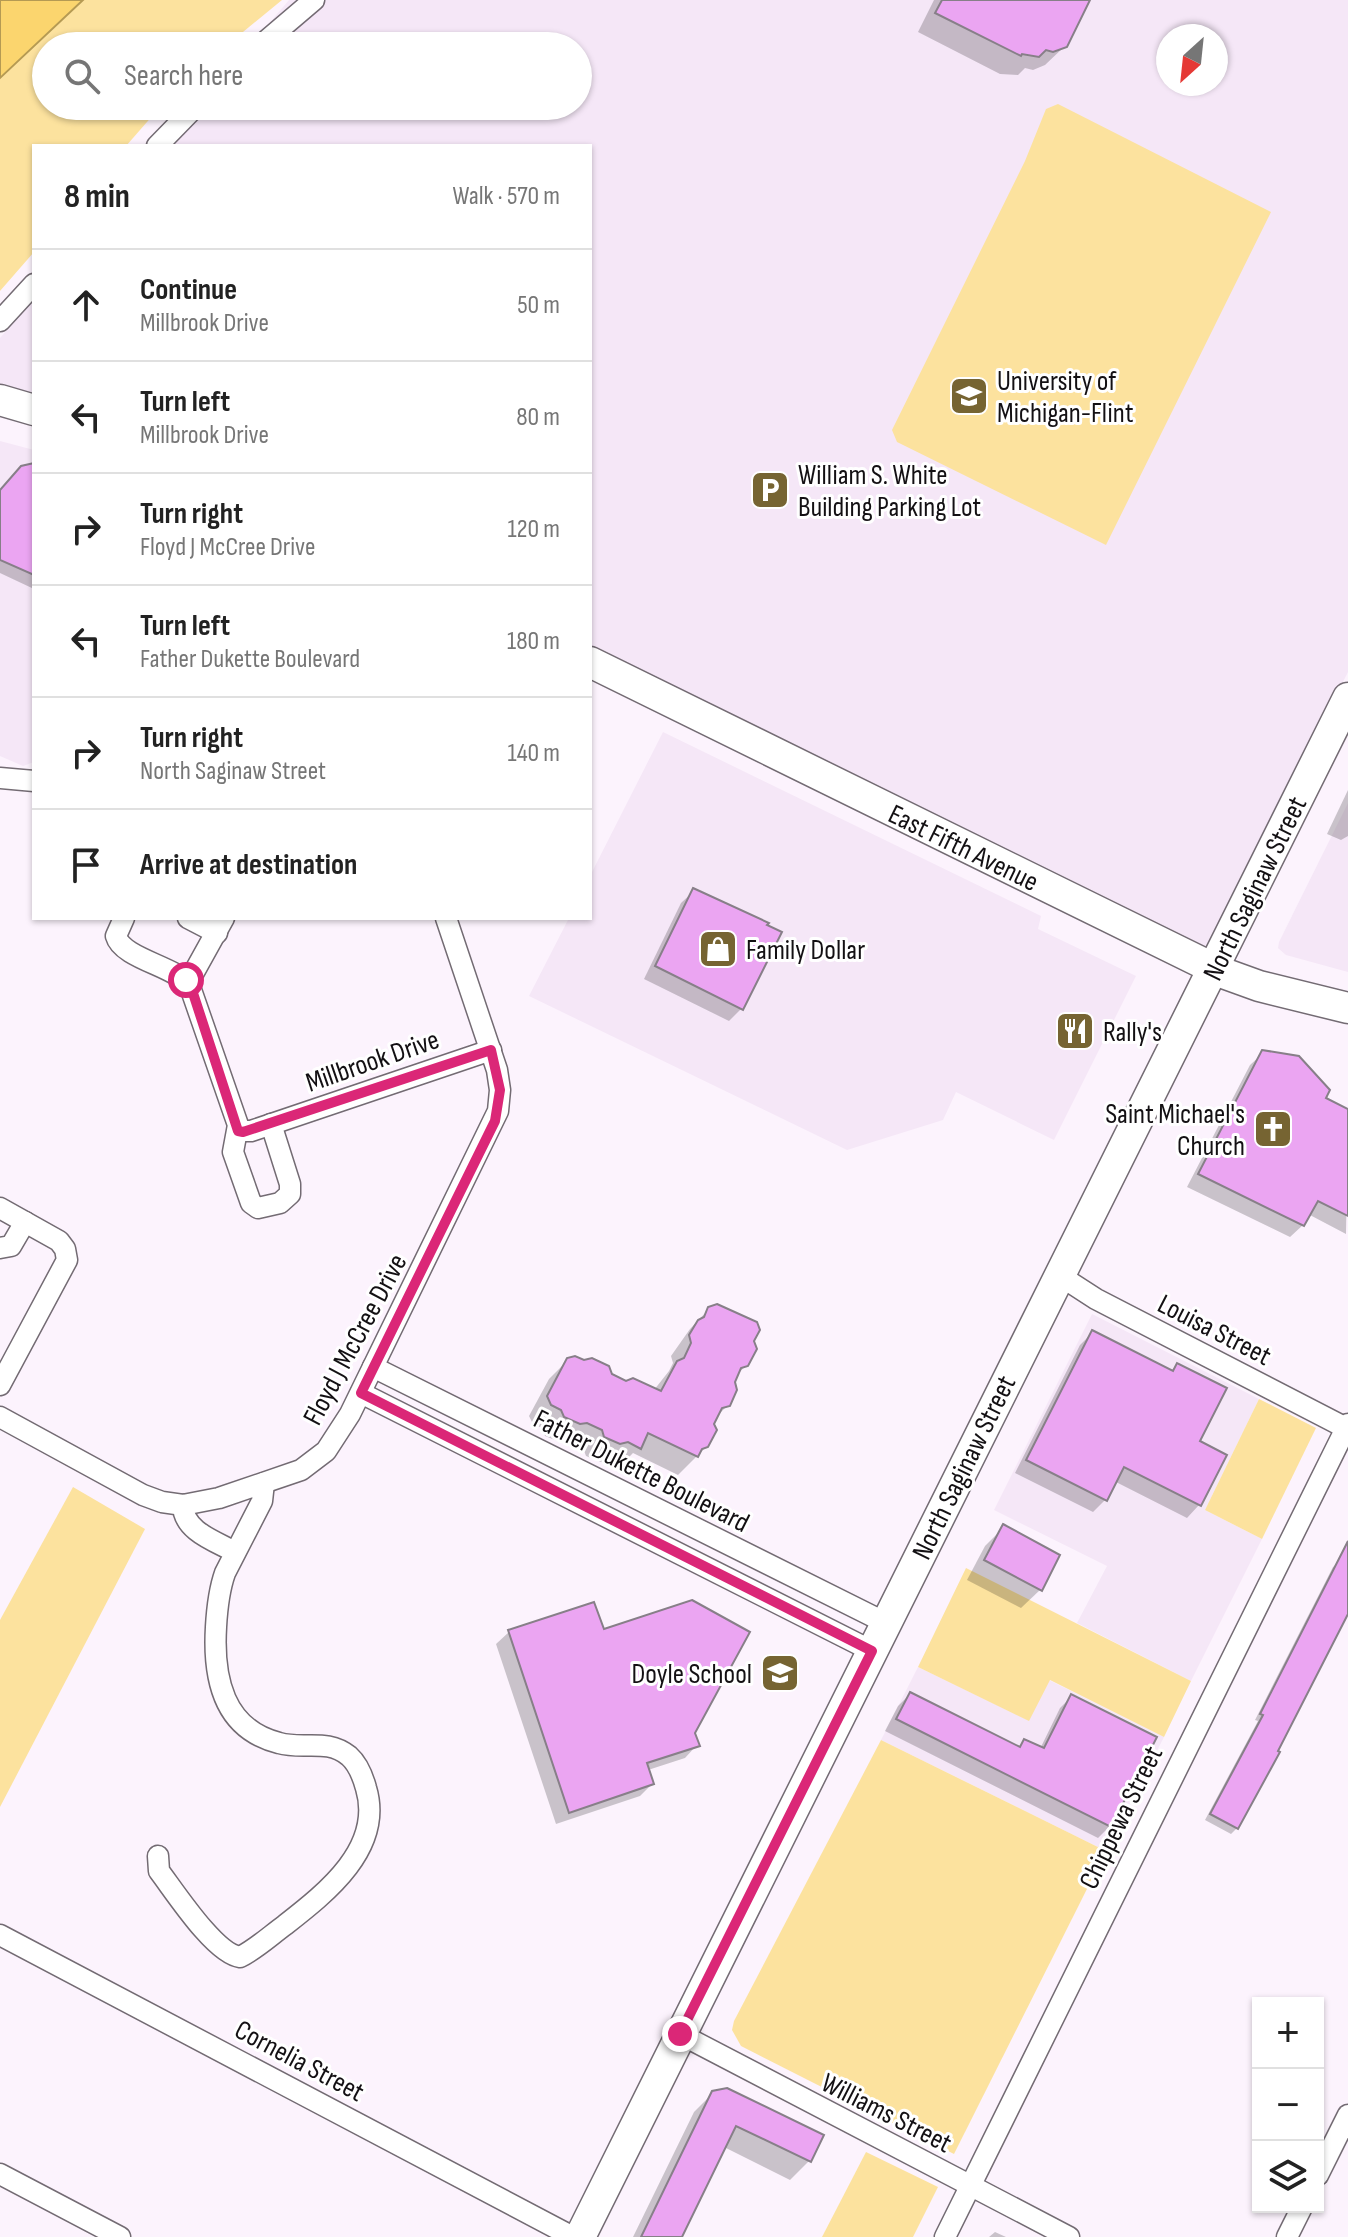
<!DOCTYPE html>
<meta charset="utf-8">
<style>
:root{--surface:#fff;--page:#f2f2f2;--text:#222;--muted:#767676;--line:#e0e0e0}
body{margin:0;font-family:"Sofia Sans Condensed",sans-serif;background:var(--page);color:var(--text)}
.controls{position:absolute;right:24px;bottom:24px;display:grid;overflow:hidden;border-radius:0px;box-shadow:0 2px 6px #0004}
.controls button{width:72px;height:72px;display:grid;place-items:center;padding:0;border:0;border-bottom:2px solid var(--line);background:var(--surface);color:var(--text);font:40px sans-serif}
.compass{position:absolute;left:1156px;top:24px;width:72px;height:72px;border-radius:50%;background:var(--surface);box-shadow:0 2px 6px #0004;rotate:207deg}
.stop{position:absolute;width:24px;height:24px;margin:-18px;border:6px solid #db2777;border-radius:50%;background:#fff}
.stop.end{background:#db2777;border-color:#fff;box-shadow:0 2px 8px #0008}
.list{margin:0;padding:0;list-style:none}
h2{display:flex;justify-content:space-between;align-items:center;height:104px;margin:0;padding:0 32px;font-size:34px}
h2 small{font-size:26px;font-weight:400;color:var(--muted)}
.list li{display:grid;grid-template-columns:52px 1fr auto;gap:24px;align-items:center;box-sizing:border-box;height:112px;padding:0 32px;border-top:2px solid var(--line)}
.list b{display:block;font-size:30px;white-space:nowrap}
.list p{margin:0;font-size:26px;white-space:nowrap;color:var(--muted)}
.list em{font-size:26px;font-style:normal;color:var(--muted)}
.icon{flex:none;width:44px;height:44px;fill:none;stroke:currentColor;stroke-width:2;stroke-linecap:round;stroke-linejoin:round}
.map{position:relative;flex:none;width:1348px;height:2237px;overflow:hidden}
.search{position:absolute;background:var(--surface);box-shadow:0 2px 6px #0004;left:32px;top:32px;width:560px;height:88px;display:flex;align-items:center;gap:20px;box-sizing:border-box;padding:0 28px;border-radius:44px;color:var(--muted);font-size:30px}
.panel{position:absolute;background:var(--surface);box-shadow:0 2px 6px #0004;left:32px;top:144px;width:560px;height:776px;border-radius:0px}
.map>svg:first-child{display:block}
</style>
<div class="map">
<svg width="1348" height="2237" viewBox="0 0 1348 2237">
<rect width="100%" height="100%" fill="#fcf3fd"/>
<g fill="#f5e7f7" fill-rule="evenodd">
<path d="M 289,0 L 1348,0 L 1348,672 L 1206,951 L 590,646 L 590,146 L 166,146 L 200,106 L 578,106 L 578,46 L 250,46 ZM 1168,36 L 1216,36 L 1216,84 L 1168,84 Z"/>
<path d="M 34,300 L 34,393 L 0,387 L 0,338 Z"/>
<path d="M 0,441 L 34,450 L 34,762 L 23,766 L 0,756 Z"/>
<path d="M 663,732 L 1041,916 L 1038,929 L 1136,976 L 1054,1140 L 956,1092 L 943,1120 L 847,1150 L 529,996 L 569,918 L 590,918 L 590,876 Z"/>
<path d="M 1348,803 L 1348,972 L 1286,955 L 1278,948 L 1279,942 Z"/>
<path d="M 1092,1314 L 1259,1399 L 1205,1510 L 1262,1539 L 1191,1681 L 1077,1623 L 1107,1566 L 994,1510 Z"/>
<path d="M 918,1667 L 1028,1720 L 1049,1680 L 1164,1737 L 1106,1851 L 881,1740 Z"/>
</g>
<g fill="#fce29e">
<path d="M 0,0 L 282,0 L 226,46 L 46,46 L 46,106 L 161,106 L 126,146 L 34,146 L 34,252 L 0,291 Z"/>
<path d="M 1058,104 L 1271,212 L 1106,545 L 897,442 L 892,430 L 1025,161 L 1046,109 Z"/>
<path d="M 1259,1399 L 1316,1428 L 1262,1539 L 1205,1510 Z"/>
<path d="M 73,1487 L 145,1529 L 0,1807 L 0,1620 Z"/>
<path d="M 966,1568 L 1191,1681 L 1164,1737 L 1050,1680 L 1029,1721 L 918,1667 Z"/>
<path d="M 881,1740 L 1106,1851 L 954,2154 L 741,2046 L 732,2030 L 734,2021 Z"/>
<path d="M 866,2152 L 938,2187 L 913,2237 L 822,2237 Z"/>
</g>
<path fill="#fbd56e" stroke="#b59a53" stroke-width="2" d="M 0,0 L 83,0 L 0,78 Z"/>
<g fill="#0003">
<path d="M 934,0 L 1088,0 L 1065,46 L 1045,65 L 1033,70 L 1025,68 L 1018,75 L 1000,74 L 918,32 Z"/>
<path d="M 34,465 L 34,589 L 0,573 L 0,492 Z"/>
<path d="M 1348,790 L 1348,836 L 1341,840 L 1327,834 Z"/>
<path d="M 694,891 L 741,1009 L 729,1021 L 644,979 L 681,903 Z"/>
<path d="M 1263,1053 L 1324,1099 L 1348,1112 L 1346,1234 L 1308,1214 L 1303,1225 L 1290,1237 L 1187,1187 L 1250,1065 Z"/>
<path d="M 709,1309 L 752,1341 L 747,1365 L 735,1376 L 728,1405 L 715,1418 L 707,1446 L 678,1475 L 633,1453 L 620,1466 L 608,1460 L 601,1462 L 586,1456 L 583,1448 L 567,1440 L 560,1442 L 545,1436 L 542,1428 L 533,1424 L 529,1416 L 549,1379 L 568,1360 L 626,1383 L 654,1390 L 669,1371 L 673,1363 L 671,1356 L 690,1329 Z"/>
<path d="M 1092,1333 L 1170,1372 L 1177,1365 L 1198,1442 L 1224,1456 L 1199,1505 L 1187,1518 L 1114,1481 L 1105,1500 L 1093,1512 L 1015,1473 L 1080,1345 Z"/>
<path d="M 1004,1527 L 1040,1590 L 1021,1608 L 967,1580 L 985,1546 Z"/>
<path d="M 1339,1562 L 1348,1566 L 1348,1609 L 1237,1828 L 1231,1834 L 1205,1820 L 1258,1721 L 1255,1720 L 1333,1567 Z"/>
<path d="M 509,1632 L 603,1632 L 693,1733 L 697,1745 L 685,1758 L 648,1770 L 652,1784 L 640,1796 L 556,1824 L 496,1644 Z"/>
<path d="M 910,1694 L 1018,1748 L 1025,1741 L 1040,1749 L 1060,1708 L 1072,1696 L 1110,1826 L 1098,1838 L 885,1731 L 898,1706 Z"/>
<path d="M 713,2093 L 809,2161 L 790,2180 L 724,2147 L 680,2237 L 633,2237 L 694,2112 Z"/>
<path d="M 995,2232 L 1006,2237 L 989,2237 Z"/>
</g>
<g fill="#eba5f2" stroke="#877f88" stroke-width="2">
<path d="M 942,0 L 1090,0 L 1067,47 L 1053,52 L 1046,50 L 1039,57 L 1022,54 L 1021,56 L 935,13 Z"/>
<path d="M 34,463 L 34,575 L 0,560 L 0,490 L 21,466 Z"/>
<path d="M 693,888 L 769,923 L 767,925 L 782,932 L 743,1010 L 655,966 Z"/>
<path d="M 1262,1050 L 1299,1056 L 1330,1090 L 1326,1098 L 1348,1109 L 1348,1216 L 1318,1201 L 1304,1226 L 1198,1174 Z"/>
<path d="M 717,1304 L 757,1322 L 760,1330 L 754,1341 L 757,1349 L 748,1366 L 741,1368 L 735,1382 L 737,1390 L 730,1406 L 722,1408 L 714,1424 L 717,1430 L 708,1447 L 702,1449 L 698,1457 L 648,1433 L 641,1449 L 628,1442 L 620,1444 L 604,1437 L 602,1430 L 587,1423 L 580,1424 L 564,1417 L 561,1410 L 551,1405 L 547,1396 L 567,1358 L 575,1356 L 584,1360 L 592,1358 L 609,1366 L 612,1374 L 626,1381 L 633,1378 L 661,1391 L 677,1361 L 684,1358 L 691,1343 L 689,1335 L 698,1320 L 704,1317 L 708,1307 Z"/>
<path d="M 1092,1330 L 1173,1371 L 1177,1363 L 1227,1388 L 1200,1441 L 1227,1455 L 1201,1506 L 1124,1467 L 1107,1501 L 1026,1460 Z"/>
<path d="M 1003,1524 L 1060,1555 L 1042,1591 L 984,1560 Z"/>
<path d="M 1348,1541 L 1348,1614 L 1278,1751 L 1280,1752 L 1238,1829 L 1210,1814 L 1263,1715 L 1260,1714 Z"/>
<path d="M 692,1600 L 750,1632 L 695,1733 L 700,1746 L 647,1763 L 654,1784 L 569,1813 L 508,1630 L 594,1602 L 604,1629 Z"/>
<path d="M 910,1692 L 1020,1747 L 1024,1739 L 1044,1748 L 1071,1694 L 1157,1737 L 1111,1827 L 896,1719 Z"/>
<path d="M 727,2088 L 824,2135 L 811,2162 L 736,2126 L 682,2237 L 641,2237 L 712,2091 Z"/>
</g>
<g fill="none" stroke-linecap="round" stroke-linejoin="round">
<defs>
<g id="street">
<path d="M 260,46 L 314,0"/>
<path d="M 157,146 L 196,106"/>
<path d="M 0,321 L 34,284"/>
<path d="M 0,778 L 34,781"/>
<path d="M 124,918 L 116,936 C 122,958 173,966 189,984 L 238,1125 L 233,1152 L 251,1203 L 258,1208 L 280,1203 L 290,1194 L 290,1184 L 271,1124"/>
<path d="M 188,918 L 217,933"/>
<path d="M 188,983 L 224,918"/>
<path d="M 238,1131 L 251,1131 L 491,1050"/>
<path d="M 0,1208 L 59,1241 L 65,1249 L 67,1260 L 0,1385"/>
<path d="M 0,1248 L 11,1246 L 25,1222"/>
<path d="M 1059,1275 L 1096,1299 L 1348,1429"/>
<path d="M 373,1367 L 886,1623"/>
<path d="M 361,1393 L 872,1651"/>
<path d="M 0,1417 L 143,1495 L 162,1502 L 183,1505 L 219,1498 L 301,1470 L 326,1451 L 350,1414 L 498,1111 L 500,1090 L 497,1070 L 446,918"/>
<path d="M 183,1505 C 183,1531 215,1541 235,1552"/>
<path d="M 158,1856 L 159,1871 C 175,1892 215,1954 240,1957 C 256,1949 270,1936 285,1925 C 326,1893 384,1848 366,1788 C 363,1777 358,1764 349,1756 C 327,1738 304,1750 279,1743 C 223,1729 213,1677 216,1627 C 217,1609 219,1590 225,1573 L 262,1501 L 264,1483"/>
<path d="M 0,1935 L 573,2237"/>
<path d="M 680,2034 L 1069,2237"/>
<path d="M 0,2174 L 120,2237"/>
<path d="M 1318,2175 L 1348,2115"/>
<path d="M 945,2237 L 1348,1424"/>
<path d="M 1287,2237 L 1302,2207"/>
</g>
<g id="secondary">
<path d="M 0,400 L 34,410"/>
<path d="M 590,662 L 1223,973 L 1259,986 L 1348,1008"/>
<path d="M 580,2237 L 1348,698"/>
</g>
</defs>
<use href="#street" stroke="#736b73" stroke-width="23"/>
<use href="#secondary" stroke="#736b73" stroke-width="33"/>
<use href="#street" stroke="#fff" stroke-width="20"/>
<use href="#secondary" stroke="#fff" stroke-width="30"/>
</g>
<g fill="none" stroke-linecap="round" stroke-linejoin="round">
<path stroke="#db2777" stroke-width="10" d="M 186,980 L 192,990 L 238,1131 L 243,1132 L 491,1050 L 500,1090 L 495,1121 L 361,1393 L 872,1651 L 680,2034"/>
</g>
<defs>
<symbol id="university-square" viewBox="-11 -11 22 22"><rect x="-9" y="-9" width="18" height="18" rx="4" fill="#766432" stroke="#fff"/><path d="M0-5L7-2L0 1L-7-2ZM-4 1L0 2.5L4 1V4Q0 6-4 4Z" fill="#fff"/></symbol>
<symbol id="parking-square" viewBox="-11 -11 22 22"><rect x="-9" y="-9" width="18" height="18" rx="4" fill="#766432" stroke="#fff"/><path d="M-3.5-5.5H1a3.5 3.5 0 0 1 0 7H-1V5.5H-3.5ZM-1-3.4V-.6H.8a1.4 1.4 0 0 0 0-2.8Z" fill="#fff"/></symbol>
<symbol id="shop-square" viewBox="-11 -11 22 22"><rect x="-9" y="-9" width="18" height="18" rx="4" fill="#766432" stroke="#fff"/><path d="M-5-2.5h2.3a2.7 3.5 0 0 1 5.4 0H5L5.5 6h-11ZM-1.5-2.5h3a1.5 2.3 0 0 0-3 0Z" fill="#fff"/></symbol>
<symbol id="restaurant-square" viewBox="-11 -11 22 22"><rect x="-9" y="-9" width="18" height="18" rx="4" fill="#766432" stroke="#fff"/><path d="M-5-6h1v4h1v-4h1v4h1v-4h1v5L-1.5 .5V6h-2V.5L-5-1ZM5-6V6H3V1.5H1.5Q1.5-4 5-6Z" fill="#fff"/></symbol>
<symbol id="church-square" viewBox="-11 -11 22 22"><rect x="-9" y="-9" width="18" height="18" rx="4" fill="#766432" stroke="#fff"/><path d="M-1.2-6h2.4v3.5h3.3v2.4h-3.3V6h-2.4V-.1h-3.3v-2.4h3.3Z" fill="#fff"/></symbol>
<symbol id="school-square" viewBox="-11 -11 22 22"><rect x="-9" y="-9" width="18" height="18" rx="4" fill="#766432" stroke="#fff"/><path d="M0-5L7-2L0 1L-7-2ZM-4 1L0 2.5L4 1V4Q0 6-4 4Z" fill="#fff"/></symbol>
</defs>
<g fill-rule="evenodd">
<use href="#university-square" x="947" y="374" width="44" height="44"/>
<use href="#parking-square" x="748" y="468" width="44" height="44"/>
<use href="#shop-square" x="696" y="927" width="44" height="44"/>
<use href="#restaurant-square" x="1053" y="1009" width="44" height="44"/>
<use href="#church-square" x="1251" y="1107" width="44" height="44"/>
<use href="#school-square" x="758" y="1651" width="44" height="44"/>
</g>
<g text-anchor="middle" stroke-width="6" stroke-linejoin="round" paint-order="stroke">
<g font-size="28" fill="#131013" stroke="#fff" text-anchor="start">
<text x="997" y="390">University of<tspan x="997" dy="32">Michigan-Flint</tspan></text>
<text x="798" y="484">William S. White<tspan x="798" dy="32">Building Parking Lot</tspan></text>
<text x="746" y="959">Family Dollar</text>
<text x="1103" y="1041">Rally's</text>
<text x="1245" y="1123" text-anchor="end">Saint Michael's<tspan x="1245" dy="32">Church</tspan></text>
<text x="752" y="1683" text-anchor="end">Doyle School</text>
</g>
<g font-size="28" fill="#131013" stroke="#fff">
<text transform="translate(964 847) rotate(26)" y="10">East Fifth Avenue</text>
<text transform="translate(1254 888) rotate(-64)" y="10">North Saginaw Street</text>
<text transform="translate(372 1060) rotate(-19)" y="10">Millbrook Drive</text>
<text transform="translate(1215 1329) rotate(27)" y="10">Louisa Street</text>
<text transform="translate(354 1339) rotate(-62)" y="10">Floyd J McCree Drive</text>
<text transform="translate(963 1467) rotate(-64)" y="10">North Saginaw Street</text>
<text transform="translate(642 1470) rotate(27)" y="10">Father Dukette Boulevard</text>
<text transform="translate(1120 1817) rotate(-64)" y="10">Chippewa Street</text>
<text transform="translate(300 2060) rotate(28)" y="10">Cornelia Street</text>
<text transform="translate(887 2112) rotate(27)" y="10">Williams Street</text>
</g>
</g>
</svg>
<div class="controls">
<button>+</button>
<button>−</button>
<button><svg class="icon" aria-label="layers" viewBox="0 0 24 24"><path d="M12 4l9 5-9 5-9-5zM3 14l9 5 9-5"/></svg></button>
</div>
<svg class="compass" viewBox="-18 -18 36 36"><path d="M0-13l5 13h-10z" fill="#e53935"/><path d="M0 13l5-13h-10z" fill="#767676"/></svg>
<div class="stop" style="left:186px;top:980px"></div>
<div class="stop end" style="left:680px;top:2034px"></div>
<div class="search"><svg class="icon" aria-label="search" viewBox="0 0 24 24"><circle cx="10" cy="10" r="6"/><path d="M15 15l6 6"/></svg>Search here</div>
<section class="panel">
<h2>8 min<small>Walk · 570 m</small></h2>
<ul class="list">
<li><svg class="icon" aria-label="ahead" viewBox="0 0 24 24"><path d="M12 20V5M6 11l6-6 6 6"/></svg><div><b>Continue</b><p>Millbrook Drive</p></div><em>50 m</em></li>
<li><svg class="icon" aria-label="left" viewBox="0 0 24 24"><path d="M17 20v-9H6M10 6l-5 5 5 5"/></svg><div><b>Turn left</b><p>Millbrook Drive</p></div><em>80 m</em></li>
<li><svg class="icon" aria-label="right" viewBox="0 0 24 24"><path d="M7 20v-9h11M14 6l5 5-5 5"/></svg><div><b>Turn right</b><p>Floyd J McCree Drive</p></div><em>120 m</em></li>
<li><svg class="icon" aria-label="left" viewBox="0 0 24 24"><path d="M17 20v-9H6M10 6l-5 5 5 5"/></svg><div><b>Turn left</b><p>Father Dukette Boulevard</p></div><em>180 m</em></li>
<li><svg class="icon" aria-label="right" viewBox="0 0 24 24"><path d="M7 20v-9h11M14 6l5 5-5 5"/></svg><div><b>Turn right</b><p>North Saginaw Street</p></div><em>140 m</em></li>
<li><svg class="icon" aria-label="arrive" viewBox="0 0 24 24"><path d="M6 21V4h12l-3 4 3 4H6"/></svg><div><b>Arrive at destination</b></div></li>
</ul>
</section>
</div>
